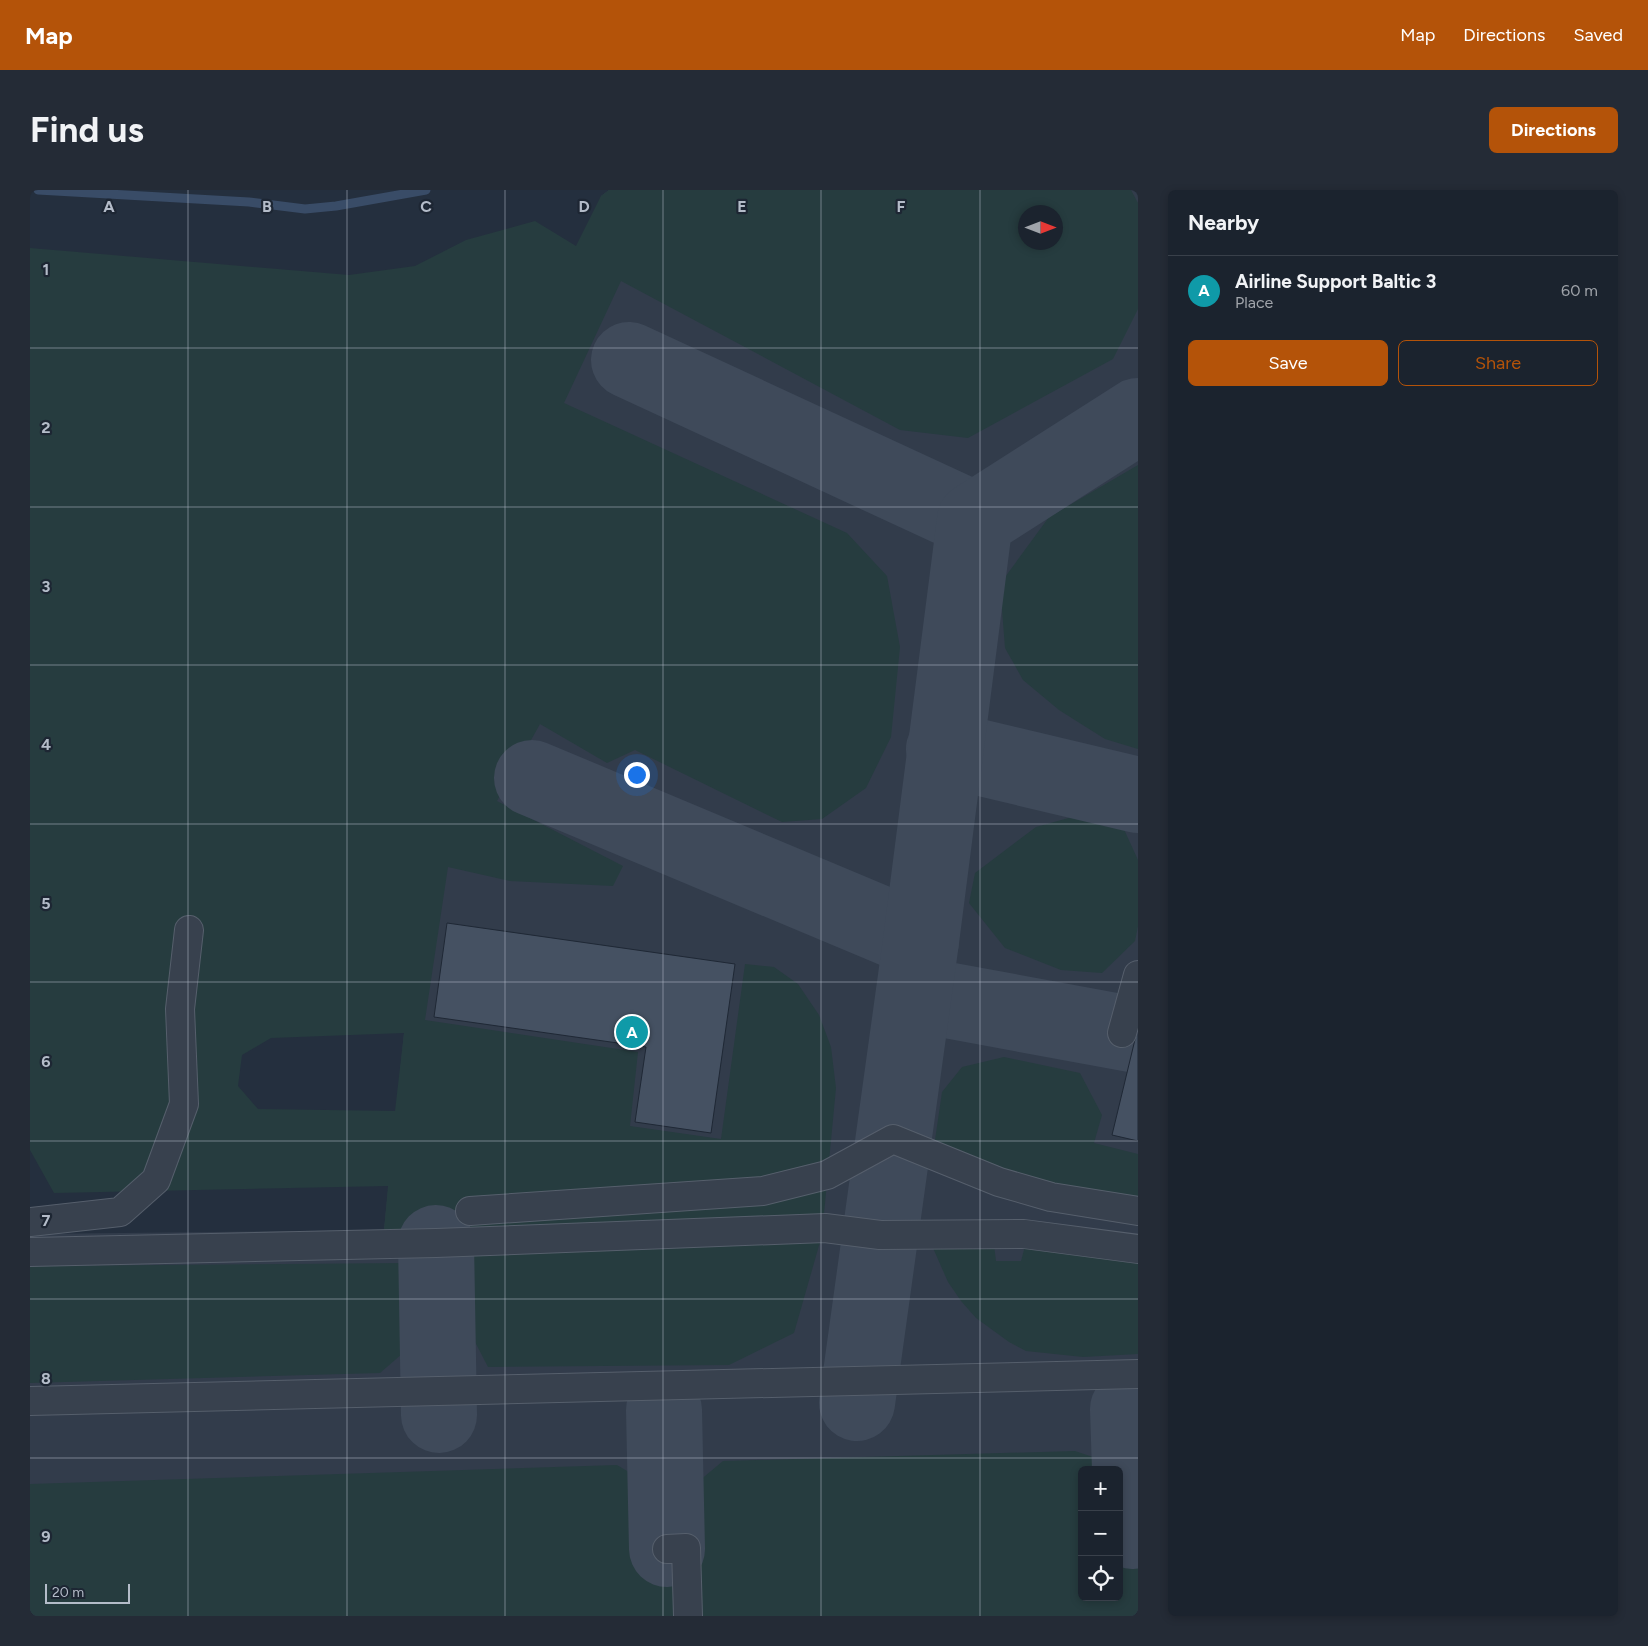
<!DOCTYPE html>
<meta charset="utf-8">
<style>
:root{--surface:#1b232e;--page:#242b36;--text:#f1f3f6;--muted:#a0a4aa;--line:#39404a;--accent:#b45309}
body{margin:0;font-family:Figtree,sans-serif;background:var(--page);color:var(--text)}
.controls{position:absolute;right:15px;bottom:15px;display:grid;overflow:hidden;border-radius:8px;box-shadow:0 2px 8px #0003}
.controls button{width:45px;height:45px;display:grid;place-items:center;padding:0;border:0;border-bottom:1px solid var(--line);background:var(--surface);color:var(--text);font:25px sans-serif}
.compass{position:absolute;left:988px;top:15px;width:45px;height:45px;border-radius:50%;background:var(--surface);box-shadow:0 2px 8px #0003;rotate:90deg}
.scale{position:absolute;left:15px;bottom:12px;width:85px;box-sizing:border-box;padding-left:5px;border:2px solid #b4bcc9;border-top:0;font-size:14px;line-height:18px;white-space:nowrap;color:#b4bcc9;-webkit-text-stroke:4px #1d2633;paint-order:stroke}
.you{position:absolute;left:606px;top:584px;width:18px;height:18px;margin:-12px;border:4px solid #fff;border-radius:50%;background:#1a73e8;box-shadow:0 0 0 8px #1a73e833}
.badge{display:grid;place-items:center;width:32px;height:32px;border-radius:50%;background:var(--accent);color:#fff;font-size:16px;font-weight:700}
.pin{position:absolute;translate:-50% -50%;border:2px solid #fff;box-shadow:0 1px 5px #0006}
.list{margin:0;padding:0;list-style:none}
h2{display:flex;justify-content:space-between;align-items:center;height:65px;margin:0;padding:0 20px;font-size:21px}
h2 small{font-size:16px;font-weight:400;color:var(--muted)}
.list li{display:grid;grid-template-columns:32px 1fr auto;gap:15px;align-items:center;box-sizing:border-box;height:70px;padding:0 20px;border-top:1px solid var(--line)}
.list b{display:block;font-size:19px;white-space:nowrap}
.list p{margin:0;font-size:16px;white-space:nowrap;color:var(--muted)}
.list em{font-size:16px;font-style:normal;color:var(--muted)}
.actions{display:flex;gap:10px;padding:15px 20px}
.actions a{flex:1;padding:11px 0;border:1px solid var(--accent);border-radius:8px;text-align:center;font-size:18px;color:var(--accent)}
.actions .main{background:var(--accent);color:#fff}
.icon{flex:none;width:28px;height:28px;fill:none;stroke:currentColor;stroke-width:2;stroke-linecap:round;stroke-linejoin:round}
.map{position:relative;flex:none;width:1108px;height:1426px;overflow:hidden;border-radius:8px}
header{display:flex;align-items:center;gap:30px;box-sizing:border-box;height:70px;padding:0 25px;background:var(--accent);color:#fff}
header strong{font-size:24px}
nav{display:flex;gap:28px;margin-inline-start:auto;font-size:18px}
.intro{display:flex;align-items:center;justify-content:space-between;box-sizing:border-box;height:120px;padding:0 30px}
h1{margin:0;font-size:35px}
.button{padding:12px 22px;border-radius:8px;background:var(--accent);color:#fff;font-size:18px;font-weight:700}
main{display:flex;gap:30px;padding:0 30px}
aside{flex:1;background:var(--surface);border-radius:8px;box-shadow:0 2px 8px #0003}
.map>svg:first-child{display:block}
</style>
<header>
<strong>Map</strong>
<nav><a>Map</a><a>Directions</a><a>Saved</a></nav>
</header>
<div class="intro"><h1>Find us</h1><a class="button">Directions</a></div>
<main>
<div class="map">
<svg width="1108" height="1426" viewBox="0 0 1108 1426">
<rect width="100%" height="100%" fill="#242f3e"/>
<path fill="#323c4b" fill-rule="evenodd" d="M 579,0 L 1108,0 L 1108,1426 L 0,1426 L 0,1044 L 354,1040 L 374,843 L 571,6 ZM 996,22 L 1026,22 L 1026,52 L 996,52 ZM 1052,1280 L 1089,1280 L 1089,1407 L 1052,1407 Z"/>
<g fill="#263c3f" fill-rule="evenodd">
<path d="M 579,0 L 1101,0 L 1108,13 L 1108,119 L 1083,169 L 938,248 L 870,240 L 591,91 L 534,213 L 817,343 L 857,386 L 870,457 L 861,547 L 836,598 L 792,629 L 752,632 L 605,560 L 577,573 L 510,534 L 467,611 L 593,676 L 583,696 L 480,691 L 418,677 L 395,830 L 608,862 L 600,936 L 691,949 L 715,774 L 744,777 L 768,794 L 789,825 L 801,857 L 806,898 L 794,1024 L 583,1035 L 354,1040 L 358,996 L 24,1003 L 0,960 L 0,58 L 319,85 L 385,76 L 436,50 L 505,31 L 546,56 L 571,6 ZM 996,22 L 1026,22 L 1026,52 L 996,52 ZM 374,843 L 365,921 L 228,919 L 208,896 L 212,865 L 241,848 Z"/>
<path d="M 1108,275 L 1108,559 L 1075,549 L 1029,520 L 993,490 L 975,458 L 970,394 L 1019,327 Z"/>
<path d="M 1042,627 L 1092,635 L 1108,670 L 1108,736 L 1105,751 L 1072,783 L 1031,780 L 975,758 L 939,713 L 945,683 L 1006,637 Z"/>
<path d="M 974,867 L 1050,883 L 1072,925 L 1064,953 L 1108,964 L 1108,1014 L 992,991 L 904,957 L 912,902 L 932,877 Z"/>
<path d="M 790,1052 L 764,1143 L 699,1175 L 458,1177 L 442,1146 L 443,1060 Z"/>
<path d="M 964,1055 L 966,1071 L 991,1071 L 995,1056 L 1108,1068 L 1108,1164 L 1053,1167 L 996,1161 L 979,1152 L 946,1128 L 931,1111 L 918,1092 L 903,1058 Z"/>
<path d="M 381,1073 L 380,1157 L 350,1183 L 0,1193 L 0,1076 Z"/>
<path d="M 1045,1261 L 1066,1268 L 1067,1280 L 1052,1280 L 1052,1407 L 1089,1407 L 1089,1358 L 1108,1358 L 1108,1426 L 0,1426 L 0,1294 L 587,1275 L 609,1288 L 610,1371 L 669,1370 L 669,1291 L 693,1271 Z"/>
</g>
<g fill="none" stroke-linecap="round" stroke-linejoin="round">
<path stroke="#394c67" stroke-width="9" d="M 8,0 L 219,12 L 275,19 L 306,16 L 396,0"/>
<g stroke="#3f4a5a" stroke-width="76">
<path d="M 599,170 L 945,330"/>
<path d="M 914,559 L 1108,605"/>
<path d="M 502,588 L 891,751"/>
<path d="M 884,804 L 1106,845"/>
<path d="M 406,1053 L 409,1225"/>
<path d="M 827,1213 L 891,751 L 945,330 L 1108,226"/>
<path d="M 1098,1219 L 1102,1341"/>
<path d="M 634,1220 L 637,1359"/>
</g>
</g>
<g fill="#455162" stroke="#1f2835">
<path d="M 417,733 L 705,774 L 681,943 L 605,932 L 616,857 L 404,827 Z"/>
<path d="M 1108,837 L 1108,951 L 1082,945 Z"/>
</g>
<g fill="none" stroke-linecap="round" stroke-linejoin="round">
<defs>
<g id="minor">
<path d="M 1092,843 L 1108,785"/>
<path d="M 440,1021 L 733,1001 L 797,985 L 863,949 L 969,992 L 1021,1007 L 1108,1021"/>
<path d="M 0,1032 L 90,1022 L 126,990 L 154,914 L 150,819 L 159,740"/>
<path d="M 0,1062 L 406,1053 L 795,1038 L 850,1045 L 994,1044 L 1108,1059"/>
<path d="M 0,1211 L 1108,1184"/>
<path d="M 637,1359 L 656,1358 L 658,1426"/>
</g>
</defs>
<use href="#minor" stroke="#565f6c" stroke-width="30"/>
<use href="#minor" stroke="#38414e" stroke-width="28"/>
</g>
<path fill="none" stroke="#b4bcc9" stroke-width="1" stroke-opacity="0.55" d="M 158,0 L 158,1426M 317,0 L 317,1426M 475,0 L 475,1426M 633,0 L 633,1426M 791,0 L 791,1426M 950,0 L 950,1426M 0,158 L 1108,158M 0,317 L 1108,317M 0,475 L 1108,475M 0,634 L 1108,634M 0,792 L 1108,792M 0,951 L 1108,951M 0,1109 L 1108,1109M 0,1268 L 1108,1268"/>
<g font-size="16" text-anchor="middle" font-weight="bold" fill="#b4bcc9" stroke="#1d2633" stroke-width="4.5" stroke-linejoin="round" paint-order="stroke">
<text x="79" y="22">A</text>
<text x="237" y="22">B</text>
<text x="396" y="22">C</text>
<text x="554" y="22">D</text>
<text x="712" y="22">E</text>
<text x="871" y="22">F</text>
<text x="16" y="85">1</text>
<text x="16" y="243">2</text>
<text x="16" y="402">3</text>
<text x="16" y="560">4</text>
<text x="16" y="719">5</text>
<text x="16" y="877">6</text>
<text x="16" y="1036">7</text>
<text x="16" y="1194">8</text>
<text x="16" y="1352">9</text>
</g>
</svg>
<div class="controls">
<button>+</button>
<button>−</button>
<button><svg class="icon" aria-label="locate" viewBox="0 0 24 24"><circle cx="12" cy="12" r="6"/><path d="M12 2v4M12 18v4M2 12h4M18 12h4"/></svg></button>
</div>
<svg class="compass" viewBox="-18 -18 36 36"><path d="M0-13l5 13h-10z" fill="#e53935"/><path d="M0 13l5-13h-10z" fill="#a0a4aa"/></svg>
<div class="scale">20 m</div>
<div class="you"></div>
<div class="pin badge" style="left:602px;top:842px;background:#0f9aa8">A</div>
</div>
<aside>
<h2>Nearby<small></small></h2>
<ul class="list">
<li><span class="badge" style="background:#0f9aa8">A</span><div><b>Airline Support Baltic 3</b><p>Place</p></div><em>60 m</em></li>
</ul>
<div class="actions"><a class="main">Save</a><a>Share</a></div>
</aside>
</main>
